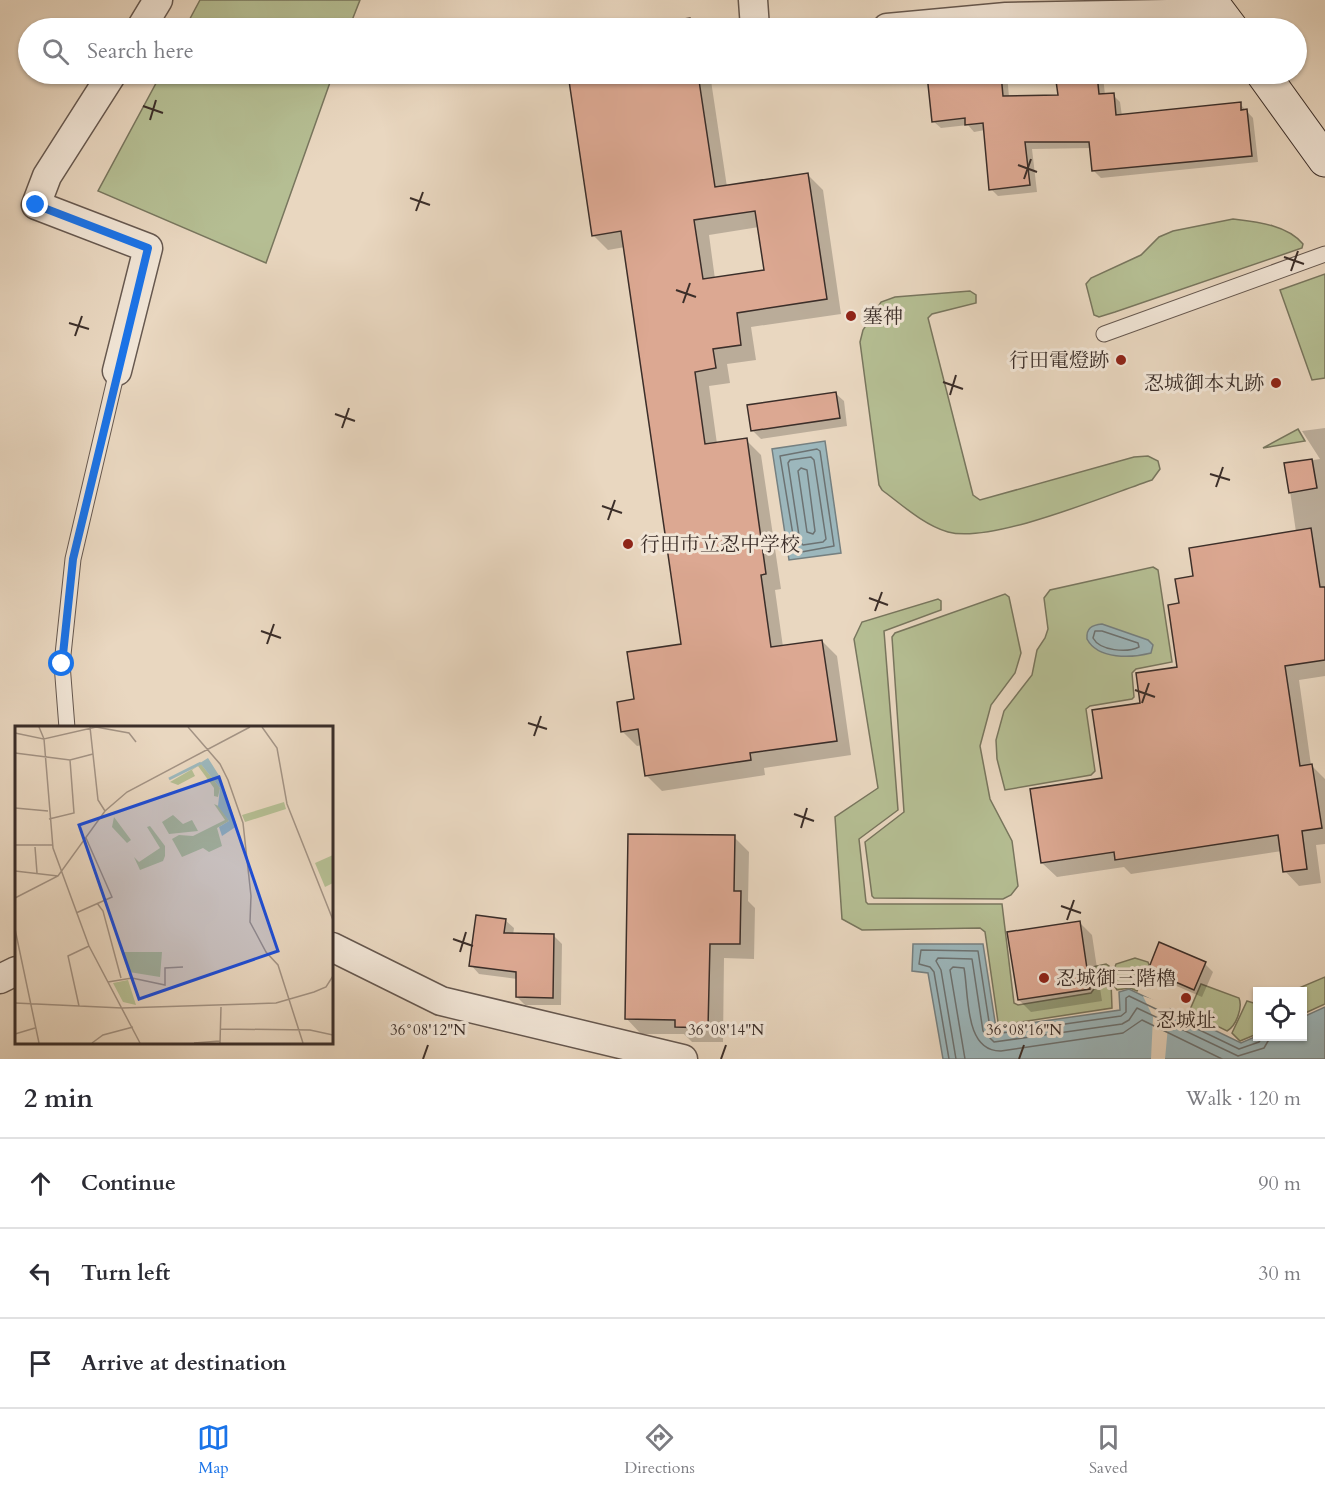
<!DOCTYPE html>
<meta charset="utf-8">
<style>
:root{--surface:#fff;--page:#f2f2f3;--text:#2b2b33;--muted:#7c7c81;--line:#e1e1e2;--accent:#1a73e8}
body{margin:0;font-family:Cardo,"Noto Serif JP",serif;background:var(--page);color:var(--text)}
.controls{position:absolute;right:18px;bottom:18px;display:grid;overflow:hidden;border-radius:0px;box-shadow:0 2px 4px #0004}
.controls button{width:54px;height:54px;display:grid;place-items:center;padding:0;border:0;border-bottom:2px solid var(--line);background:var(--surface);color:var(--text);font:30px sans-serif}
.stop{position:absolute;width:18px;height:18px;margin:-14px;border:4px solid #1a73e8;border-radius:50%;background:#fff}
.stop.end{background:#1a73e8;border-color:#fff;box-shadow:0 2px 6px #0008}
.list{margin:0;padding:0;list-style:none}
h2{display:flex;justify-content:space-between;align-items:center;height:78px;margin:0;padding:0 24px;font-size:26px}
h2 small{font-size:20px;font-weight:400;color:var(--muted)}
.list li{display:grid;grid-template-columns:39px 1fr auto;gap:18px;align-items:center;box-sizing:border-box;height:90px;padding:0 24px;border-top:2px solid var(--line)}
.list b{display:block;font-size:22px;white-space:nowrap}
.list em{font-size:20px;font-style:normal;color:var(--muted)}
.icon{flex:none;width:33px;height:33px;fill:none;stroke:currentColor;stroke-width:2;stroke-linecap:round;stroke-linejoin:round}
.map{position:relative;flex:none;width:1325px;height:1059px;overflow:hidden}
.search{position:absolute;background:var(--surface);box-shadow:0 2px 4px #0004;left:18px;right:18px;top:18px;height:66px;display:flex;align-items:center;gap:15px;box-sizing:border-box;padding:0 21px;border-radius:33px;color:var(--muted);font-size:22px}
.sheet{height:348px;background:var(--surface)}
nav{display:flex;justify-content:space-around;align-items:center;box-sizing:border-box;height:84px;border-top:2px solid var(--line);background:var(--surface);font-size:16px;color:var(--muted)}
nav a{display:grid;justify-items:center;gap:3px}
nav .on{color:var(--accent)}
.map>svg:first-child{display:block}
</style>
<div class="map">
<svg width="1325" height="1059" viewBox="0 0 1325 1059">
<rect width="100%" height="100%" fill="#e9d7c0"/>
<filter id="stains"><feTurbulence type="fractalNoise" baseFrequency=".00333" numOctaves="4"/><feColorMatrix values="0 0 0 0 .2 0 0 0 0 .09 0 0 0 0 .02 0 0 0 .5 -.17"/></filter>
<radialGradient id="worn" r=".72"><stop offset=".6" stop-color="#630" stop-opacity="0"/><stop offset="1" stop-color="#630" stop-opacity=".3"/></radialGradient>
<g fill="#b5be93" stroke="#78765e" stroke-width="1.5">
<path d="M 200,0 L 360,0 L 349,28 L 185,28 Z"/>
<path d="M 161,74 L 333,74 L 266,263 L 98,191 Z"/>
<path d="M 1233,219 C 1258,222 1287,225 1303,244 L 1302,248 L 1115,312 L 1099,317 L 1094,315 L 1086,284 L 1091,278 L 1141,255 L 1159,237 L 1173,231 Z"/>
<path d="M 1325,274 L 1325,378 L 1312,380 L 1280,290 Z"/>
<path d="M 970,291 L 976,295 L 976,303 L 932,314 L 928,318 L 973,495 L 980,500 L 1134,457 L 1148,456 L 1158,461 L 1160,469 L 1152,480 C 1107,495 992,544 948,532 C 924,525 902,505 882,490 L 879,485 L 860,342 L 863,330 L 881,302 L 895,297 Z"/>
<path d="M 1298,429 L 1305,441 L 1263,448 Z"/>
<path d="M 1153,567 L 1158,570 L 1172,662 L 1136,669 L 1132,673 L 1134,697 L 1132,699 L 1090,706 L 1086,709 L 1095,771 L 1091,775 L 1005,790 L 997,759 L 996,740 L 1004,711 L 1032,675 L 1037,650 L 1045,638 L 1048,629 L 1044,598 L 1050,590 Z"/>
<path d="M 1005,594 L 1009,597 L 1021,653 L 1015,673 L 991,705 L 980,746 L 990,799 L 1012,841 L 1018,886 L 1011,895 L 1003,899 L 874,898 L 872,896 L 865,842 L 904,812 L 892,637 L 895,633 Z"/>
<path d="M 938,599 L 941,601 L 941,610 L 884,631 L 898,810 L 859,839 L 866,902 L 868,904 L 1002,904 L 1014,1003 L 1018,1005 L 1091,993 L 1094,989 L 1092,967 L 1106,964 L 1109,966 L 1111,978 L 1116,964 L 1135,958 L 1148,962 L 1149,965 L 1137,991 L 1130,988 L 1117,990 L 1111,981 L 1112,1008 L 1001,1025 L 998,1022 L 985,932 L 980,928 L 862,930 L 842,919 L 835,817 L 878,788 L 854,639 L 862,622 Z"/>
<path d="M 1325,977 L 1325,1004 L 1303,1014 L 1302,992 L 1292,991 Z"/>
<path d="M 1201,984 L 1239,998 C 1243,1008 1236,1026 1227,1031 L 1189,1012 Z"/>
<path d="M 1247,1001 L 1257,1004 L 1257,1034 L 1240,1041 L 1232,1033 Z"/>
</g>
<g fill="#9cb7bc" stroke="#758081" stroke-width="1.5">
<path d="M 825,441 L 841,553 L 789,560 L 772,449 Z"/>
<path d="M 1102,624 L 1148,640 L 1153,645 L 1151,653 C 1132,658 1098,660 1087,639 C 1086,628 1092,625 1102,624 Z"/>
<path d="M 913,944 L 983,944 L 996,1028 L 1120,1010 L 1119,992 L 1129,989 L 1241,1043 L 1257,1036 L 1302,1036 L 1303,1017 L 1325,1007 L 1325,1059 L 943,1059 L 928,973 L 912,971 Z"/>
</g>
<path fill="#e9d7c0" d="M 1143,996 L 1170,1005 L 1165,1059 L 1151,1059 L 1153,1017 Z"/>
<g fill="#0003" fill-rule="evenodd">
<path d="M 690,19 L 699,28 L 629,28 Z"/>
<path d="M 570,74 L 710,74 L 727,187 L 808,175 L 823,190 L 841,314 L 751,327 L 756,360 L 727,364 L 730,383 L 709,386 L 717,444 L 746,440 L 761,455 L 781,589 L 775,590 L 783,647 L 822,641 L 837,656 L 851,755 L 764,768 L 765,775 L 662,791 L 647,776 L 642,745 L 637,746 L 622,731 L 636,700 L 683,645 L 625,247 L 608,250 L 593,235 ZM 759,227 L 766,271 L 715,279 L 709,235 Z"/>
<path d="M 934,74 L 1007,74 L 1009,97 L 1059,97 L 1058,74 L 1100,74 L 1103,76 L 1105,95 L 1113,95 L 1120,102 L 1122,116 L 1240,104 L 1253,118 L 1258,162 L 1101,178 L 1094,171 L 1092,148 L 1032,149 L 1037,192 L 998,196 L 991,189 L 985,130 L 974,132 L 968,125 L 941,128 L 933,121 Z"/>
<path d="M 835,393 L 844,401 L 847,426 L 761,439 L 753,431 Z"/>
<path d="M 1325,428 L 1325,676 L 1299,680 L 1311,765 L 1325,779 L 1325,844 L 1316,845 L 1321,883 L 1299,886 L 1285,871 L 1282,851 L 1131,874 L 1124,867 L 1057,877 L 1042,863 L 1104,779 L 1142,704 L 1179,668 L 1180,604 L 1195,577 L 1296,532 L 1286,464 L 1320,459 L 1302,431 Z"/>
<path d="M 734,837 L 749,852 L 748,901 L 755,908 L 754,959 L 724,958 L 723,1042 L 692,1042 L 684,1034 L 641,1034 L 626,1018 Z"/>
<path d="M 505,920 L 514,928 L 513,935 L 553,935 L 562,944 L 561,1005 L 525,1005 L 517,997 L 517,979 L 479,974 L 471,965 Z"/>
<path d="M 1079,922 L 1092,935 L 1102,1001 L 1031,1012 L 1019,1000 Z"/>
<path d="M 1205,964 L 1213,972 L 1202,997 L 1158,978 L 1149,970 Z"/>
</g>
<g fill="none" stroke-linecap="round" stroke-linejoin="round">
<g stroke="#6c7272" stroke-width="1.5">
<path d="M 817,449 L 820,451 L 834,546 L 796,553 L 780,456 Z"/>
<path d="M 811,457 L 814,460 L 826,539 L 823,542 L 803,545 L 800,542 L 788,463 L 790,460 Z"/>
<path d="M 801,468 L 807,470 L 815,531 L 813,534 L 807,532 L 798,471 Z"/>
<path d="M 1095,631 L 1102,631 L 1138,643 L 1139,647 C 1127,653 1100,651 1093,638 Z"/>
<path d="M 949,1059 L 934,972 L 930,967 L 919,964 L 921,950 L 978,951 L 990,1028 L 995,1034 L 1121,1016 L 1126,1012 L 1126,998 L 1129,996 L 1239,1049 L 1259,1042 L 1263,1036"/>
<path d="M 956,1059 L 941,970 L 936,961 L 938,958 L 972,959 L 983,1031 L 994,1042 L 1122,1024 L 1129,1020 L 1137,1008 L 1238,1056 L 1264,1048 L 1271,1036"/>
<path d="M 965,1059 L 950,970 L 953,967 L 964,968 C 969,994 964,1052 1001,1051 L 1123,1033 L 1142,1020 L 1222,1059"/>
</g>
</g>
<g fill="#dca892" stroke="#3b2e29" stroke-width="1.5" fill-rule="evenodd">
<path d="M 690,18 L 692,28 L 619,28 Z"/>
<path d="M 568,74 L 698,74 L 715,187 L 808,173 L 827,299 L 737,313 L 741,345 L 713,349 L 716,368 L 695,372 L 705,444 L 747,438 L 766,574 L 761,575 L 771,647 L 822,640 L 837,741 L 750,753 L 751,760 L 645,776 L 638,729 L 621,732 L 617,702 L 634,699 L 627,652 L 681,644 L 621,231 L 592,236 ZM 755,211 L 764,270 L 703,279 L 694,220 Z"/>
<path d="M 1001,74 L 1003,96 L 1058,95 L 1055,74 L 1097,74 L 1099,94 L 1114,93 L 1116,115 L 1241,102 L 1241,110 L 1247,109 L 1252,156 L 1092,171 L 1089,142 L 1025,142 L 1030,185 L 989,190 L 983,123 L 965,125 L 965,118 L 932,122 L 927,75 Z"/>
<path d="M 836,392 L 840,418 L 751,431 L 747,405 Z"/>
<path d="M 1312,459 L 1317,488 L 1289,493 L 1284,463 Z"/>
<path d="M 1311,528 L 1320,587 L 1325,587 L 1325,660 L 1285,666 L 1300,766 L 1312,764 L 1322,828 L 1302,831 L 1307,869 L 1283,872 L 1278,835 L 1115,860 L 1114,852 L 1041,863 L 1030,789 L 1102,778 L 1092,710 L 1140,703 L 1136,673 L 1177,667 L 1168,605 L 1179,603 L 1175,579 L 1193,576 L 1189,548 Z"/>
<path d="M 628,834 L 735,835 L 734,891 L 741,891 L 740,944 L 710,944 L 708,1028 L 675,1027 L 675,1020 L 625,1019 Z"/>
<path d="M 476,915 L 506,919 L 504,933 L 554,934 L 553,998 L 516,997 L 516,972 L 469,966 Z"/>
<path d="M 1080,921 L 1090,989 L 1018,1000 L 1007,932 Z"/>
<path d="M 1159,942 L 1206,962 L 1194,990 L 1148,970 Z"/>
</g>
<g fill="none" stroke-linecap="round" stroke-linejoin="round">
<defs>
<g id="service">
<path d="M 1104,334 L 1325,254"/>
<path d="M 67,728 L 62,664 L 73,559 L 117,371"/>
</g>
<g id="minor">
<path d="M 753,0 L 755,28"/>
<path d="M 141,28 L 158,0"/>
<path d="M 887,28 L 1006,17 L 1220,13"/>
<path d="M 112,74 L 47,176 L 36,205 L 148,248 L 117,371"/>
<path d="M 332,947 L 441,1001 L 683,1059"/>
<path d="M 0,979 L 16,971"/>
</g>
<g id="secondary">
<path d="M 1210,0 L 1231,28"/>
<path d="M 1263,74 L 1325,160"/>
</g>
</defs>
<use href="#service" stroke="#66584f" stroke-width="17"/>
<use href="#minor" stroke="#66584f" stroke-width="31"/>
<use href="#secondary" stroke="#3b2e29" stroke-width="35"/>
<use href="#service" stroke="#f1e5d6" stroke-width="15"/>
<use href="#minor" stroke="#f1e5d6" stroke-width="28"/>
<use href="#secondary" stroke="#f1e5d6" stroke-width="33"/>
</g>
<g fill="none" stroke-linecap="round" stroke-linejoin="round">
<path stroke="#1a73e8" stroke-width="8" d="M 36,205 L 148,248 L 73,559 L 62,664"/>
</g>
<path fill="none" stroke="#3b2e29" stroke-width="2" d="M 143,106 L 163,113M 150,120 L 156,100M 1018,165 L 1037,172M 1024,179 L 1031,159M 410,198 L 430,205M 416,211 L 423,192M 1284,257 L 1304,264M 1291,271 L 1298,251M 676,290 L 696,297M 683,303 L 690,283M 69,323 L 89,329M 75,336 L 82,316M 943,382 L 963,389M 950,395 L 956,375M 335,414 L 355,421M 342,428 L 349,408M 1210,474 L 1230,480M 1216,487 L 1223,467M 602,506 L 622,513M 608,520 L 615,500M 869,598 L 888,605M 875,611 L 882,592M 261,631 L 281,638M 267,644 L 274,624M 1135,690 L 1155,697M 1142,703 L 1149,683M 528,723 L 547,729M 534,736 L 541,716M 794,814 L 814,821M 801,828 L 807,808M 1061,906 L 1081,913M 1067,920 L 1074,900M 453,939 L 473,946M 460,952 L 466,932M 423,1059 L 428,1045M 721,1059 L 726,1045M 1019,1059 L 1024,1045"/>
<g fill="#8f2418" stroke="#f1e5d6" stroke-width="2">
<circle cx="851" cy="316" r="6"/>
<circle cx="1121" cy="360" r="6"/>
<circle cx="1276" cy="383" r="6"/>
<circle cx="628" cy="544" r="6"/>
<circle cx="1044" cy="978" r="6"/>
<circle cx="1186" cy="998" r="6"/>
</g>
<g text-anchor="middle" stroke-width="6" stroke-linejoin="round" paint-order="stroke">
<g font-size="20" fill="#3b2e29" stroke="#f1e5d6" text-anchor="start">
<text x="863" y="323">塞神</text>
<text x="1109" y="367" text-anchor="end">行田電燈跡</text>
<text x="1264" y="390" text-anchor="end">忍城御本丸跡</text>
<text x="640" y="551">行田市立忍中学校</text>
<text x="1056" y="985">忍城御三階櫓</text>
<text x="1186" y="1027" text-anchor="middle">忍城址</text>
</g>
</g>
<g transform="translate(15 726)">
<rect width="318" height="318" fill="#e9d7c0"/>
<path d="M 186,38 L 205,62 L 203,71 L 199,70 L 199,62 L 183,40 L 177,44 L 180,50 L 163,59 L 155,56 ZM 269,76 L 271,83 L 230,96 L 227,89 ZM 199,78 L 206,81 L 214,95 L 202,102 L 207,120 L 194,126 L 188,122 L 167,131 L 157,113 L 164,109 L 178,110 L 210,94 ZM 158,89 L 168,98 L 177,94 L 183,105 L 154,108 L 147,96 ZM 99,91 L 116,114 L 112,117 L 97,101 ZM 135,100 L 150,120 L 150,130 L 148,135 L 125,144 L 119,131 L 124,136 L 145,122 L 132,101 ZM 318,129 L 318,157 L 310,161 L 300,137 ZM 107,226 L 147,226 L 145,251 L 114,246 ZM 113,254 L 121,279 L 108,276 L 98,257 Z" fill="#b5be93"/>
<path d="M 193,32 L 205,51 L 222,100 L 207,110 L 204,101 L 214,95 L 203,80 L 205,62 L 185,37 Z" fill="#9cb7bc"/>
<path fill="none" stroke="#9cb7bc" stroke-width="3" d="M 154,53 L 186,37"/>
<path fill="none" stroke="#a39384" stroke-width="1.5" d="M 24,1 L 29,13 L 81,1 L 114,7 L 121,16M 75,1 L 83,74 L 90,85M 173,1 L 205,38 L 213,54 L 228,97 L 236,170 L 235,196 L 251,226 L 263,239 L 288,317M 247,1 L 262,22 L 272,78 L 318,194M 0,7 L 29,13 L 38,122 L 74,220 L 125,317M 0,27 L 55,34 L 78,28M 0,82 L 33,85M 34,93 L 59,87 L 55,34M 0,119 L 37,119M 20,121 L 22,147M 0,145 L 43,150M 0,172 L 43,150 L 90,85 L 112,66 L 235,1M 82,177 L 88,185 L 106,252M 61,187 L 97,171 L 71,112M 0,203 L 24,317M 93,256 L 117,252 L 150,259 L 150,242 L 168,241M 0,277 L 107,282 L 261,277 L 299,266 L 311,261 L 318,250M 64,280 L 53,230 L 74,220M 206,303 L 295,304 L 318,309M 0,308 L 20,302M 77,317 L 88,309 L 118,301M 179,317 L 205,315M 205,317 L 206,281"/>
<path fill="#1d4ed8" fill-opacity="0.15" stroke="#1d4ed8" stroke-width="3" d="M 204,51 L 263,225 L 124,273 L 64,99 Z"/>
<rect width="318" height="318" fill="none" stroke="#3b2e29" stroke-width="3"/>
</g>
<g font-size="15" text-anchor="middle" fill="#3b2e29" stroke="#f1e5d6" stroke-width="6" stroke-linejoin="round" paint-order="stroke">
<text x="428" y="1035">36°08'12"N</text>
<text x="726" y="1035">36°08'14"N</text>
<text x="1024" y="1035">36°08'16"N</text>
</g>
<rect width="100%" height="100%" filter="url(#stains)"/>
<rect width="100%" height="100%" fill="url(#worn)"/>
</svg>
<div class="controls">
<button><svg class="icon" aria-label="locate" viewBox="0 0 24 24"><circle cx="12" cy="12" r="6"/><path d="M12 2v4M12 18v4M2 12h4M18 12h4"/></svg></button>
</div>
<div class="stop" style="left:62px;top:664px"></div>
<div class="stop end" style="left:36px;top:205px"></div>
<div class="search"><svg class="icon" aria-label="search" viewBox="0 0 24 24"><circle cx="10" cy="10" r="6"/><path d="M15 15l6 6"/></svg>Search here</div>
</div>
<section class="sheet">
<h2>2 min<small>Walk · 120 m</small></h2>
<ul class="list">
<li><svg class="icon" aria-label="ahead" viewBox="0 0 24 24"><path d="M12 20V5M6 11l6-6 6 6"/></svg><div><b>Continue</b></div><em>90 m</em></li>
<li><svg class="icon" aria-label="left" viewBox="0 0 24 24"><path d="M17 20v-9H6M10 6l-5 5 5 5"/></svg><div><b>Turn left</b></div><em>30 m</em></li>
<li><svg class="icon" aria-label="arrive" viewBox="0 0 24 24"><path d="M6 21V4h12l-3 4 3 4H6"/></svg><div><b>Arrive at destination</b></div></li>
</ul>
</section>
<nav>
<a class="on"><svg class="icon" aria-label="map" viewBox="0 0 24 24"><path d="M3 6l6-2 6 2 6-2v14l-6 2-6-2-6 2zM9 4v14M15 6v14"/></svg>Map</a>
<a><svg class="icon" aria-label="directions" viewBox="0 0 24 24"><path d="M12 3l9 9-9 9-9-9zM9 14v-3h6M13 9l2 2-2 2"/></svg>Directions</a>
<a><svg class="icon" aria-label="saved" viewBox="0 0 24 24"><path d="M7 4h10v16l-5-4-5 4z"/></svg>Saved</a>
</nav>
